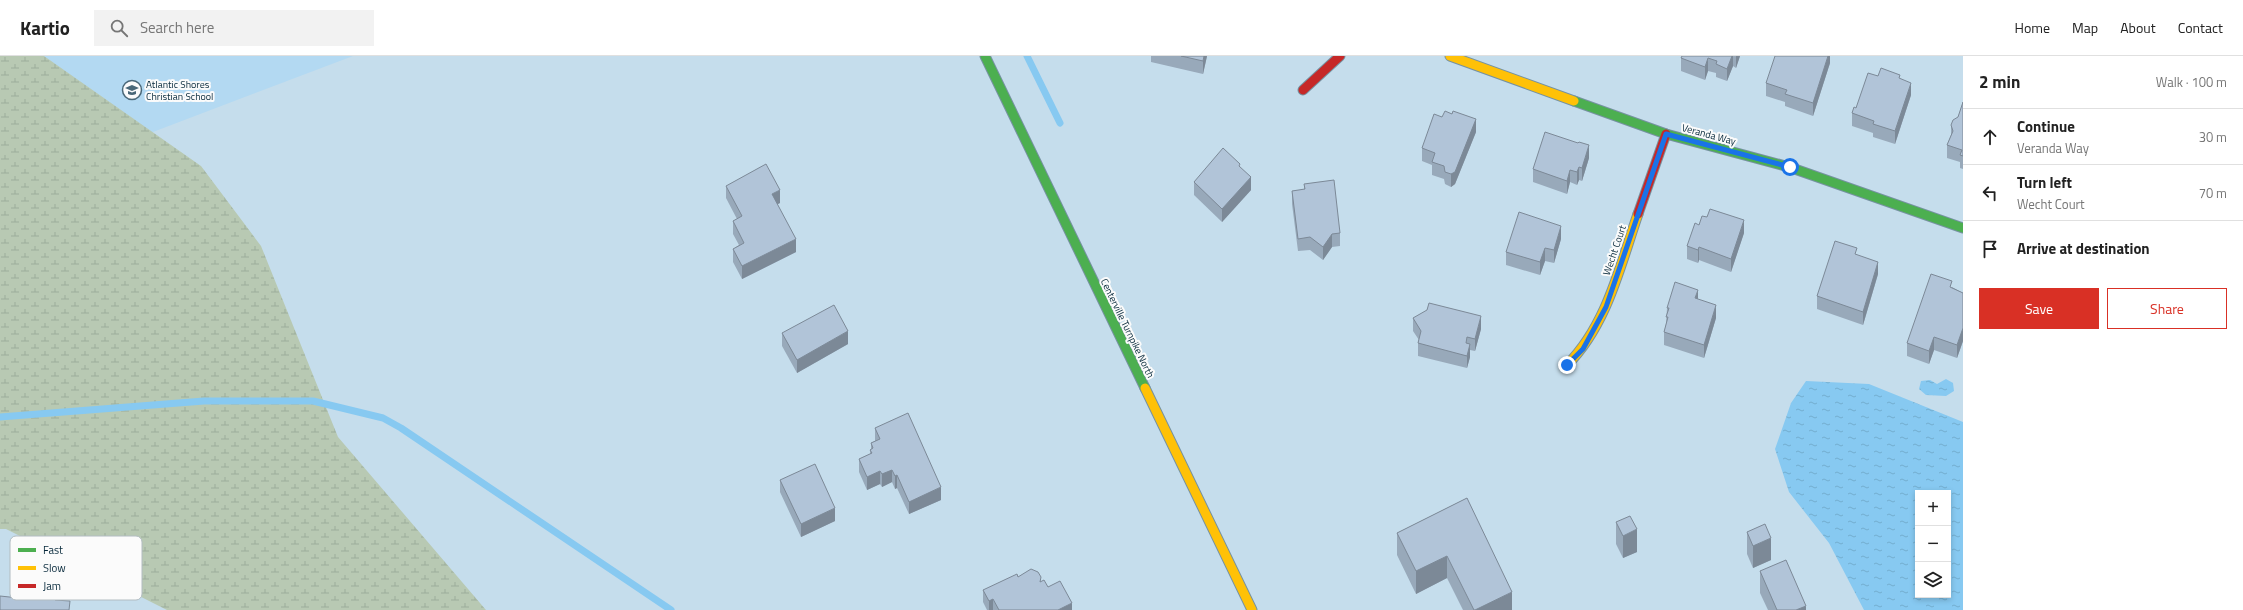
<!DOCTYPE html>
<meta charset="utf-8">
<style>
:root{--surface:#fff;--page:#f2f2f2;--text:#222;--muted:#767676;--line:#e0e0e0;--accent:#d93025}
body{margin:0;font-family:"Titillium Web",sans-serif;background:var(--page);color:var(--text)}
.controls{position:absolute;right:12px;bottom:12px;display:grid;overflow:hidden;border-radius:0px;box-shadow:0 2px 6px #0003}
.controls button{width:36px;height:36px;display:grid;place-items:center;padding:0;border:0;border-bottom:1px solid var(--line);background:var(--surface);color:var(--text);font:20px sans-serif}
.stop{position:absolute;width:12px;height:12px;margin:-9px;border:3px solid #1a73e8;border-radius:50%;background:#fff}
.stop.end{background:#1a73e8;border-color:#fff;box-shadow:0 1px 4px #0008}
.list{margin:0;padding:0;list-style:none}
h2{display:flex;justify-content:space-between;align-items:center;height:52px;margin:0;padding:0 16px;font-size:17px}
h2 small{font-size:13px;font-weight:400;color:var(--muted)}
.list li{display:grid;grid-template-columns:26px 1fr auto;gap:12px;align-items:center;box-sizing:border-box;height:56px;padding:0 16px;border-top:1px solid var(--line)}
.list b{display:block;font-size:15px;white-space:nowrap}
.list p{margin:0;font-size:13px;white-space:nowrap;color:var(--muted)}
.list em{font-size:13px;font-style:normal;color:var(--muted)}
.actions{display:flex;gap:8px;padding:12px 16px}
.actions a{flex:1;padding:9px 0;border:1px solid var(--accent);border-radius:0px;text-align:center;font-size:14px;color:var(--accent)}
.actions .main{background:var(--accent);color:#fff}
.icon{flex:none;width:22px;height:22px;fill:none;stroke:currentColor;stroke-width:2;stroke-linecap:round;stroke-linejoin:round}
.map{position:relative;flex:none;width:1963px;height:554px;overflow:hidden}
header{display:flex;align-items:center;gap:24px;box-sizing:border-box;height:56px;padding:0 20px;background:var(--surface);border-bottom:1px solid var(--line)}
header strong{font-size:19px}
nav{display:flex;gap:22px;margin-inline-start:auto;font-size:14px}
.search{width:280px;height:36px;background:var(--page);display:flex;align-items:center;gap:10px;box-sizing:border-box;padding:0 14px;border-radius:0px;color:var(--muted);font-size:15px}
main{display:flex}
aside{flex:1;background:var(--surface)}
.map>svg:first-child{display:block}
</style>
<header>
<strong>Kartio</strong>
<div class="search"><svg class="icon" aria-label="search" viewBox="0 0 24 24"><circle cx="10" cy="10" r="6"/><path d="M15 15l6 6"/></svg>Search here</div>
<nav><a>Home</a><a>Map</a><a>About</a><a>Contact</a></nav>
</header>
<main>
<div class="map">
<svg width="1963" height="554" viewBox="0 0 1963 554">
<defs>
<pattern id="wetland-marsh" width="20" height="14" patternUnits="userSpaceOnUse"><rect width="20" height="14" fill="#b8c9b3"/><path d="M1 5h8M5 5V1M11 12h8M15 12V8" fill="none" stroke="#9dad9b"/></pattern>
<pattern id="water-ripples" width="26" height="14" patternUnits="userSpaceOnUse"><rect width="26" height="14" fill="#87c9f1"/><path d="M2 4q2-2 4 0t4 0M15 11q2-2 4 0t4 0" fill="none" stroke="#73adcf"/></pattern>
</defs>
<rect width="100%" height="100%" fill="#c5ddec"/>
<path fill="#b3d9f2" d="M 0,0 L 353,0 L 103,95 Z"/>
<path fill="url(#wetland-marsh)" d="M 0,0 L 44,0 L 201,110 L 261,190 L 338,381 L 486,554 L 167,554 L 6,473 L 0,473 Z"/>
<g fill="url(#water-ripples)" fill-rule="evenodd">
<path d="M 1946,323 L 1953,327 L 1954,335 L 1946,340 L 1926,339 L 1919,333 L 1921,325 L 1930,324 L 1937,328 Z"/>
<path d="M 1806,325 L 1869,328 L 1963,366 L 1963,554 L 1864,554 L 1829,487 L 1789,436 L 1775,393 L 1791,347 ZM 1918,437 L 1948,437 L 1948,539 L 1918,539 Z"/>
</g>
<g fill="none" stroke-linecap="round" stroke-linejoin="round">
<g stroke="#87c9f1" stroke-width="7">
<path d="M 1027,0 L 1060,67"/>
<path d="M 0,361 L 204,345 L 313,345 L 383,362 L 401,372 L 671,554"/>
</g>
<defs>
<g id="fast">
<path d="M 985,0 L 1145,332"/>
<path d="M 1574,45 L 1666,78 L 1789,111 L 1963,172"/>
</g>
<g id="slow">
<path d="M 1450,0 L 1574,45"/>
<path d="M 1567,309 C 1607,269 1620,210 1638,158"/>
<path d="M 1145,332 L 1252,554"/>
</g>
<g id="jam">
<path d="M 1303,34 L 1340,0"/>
<path d="M 1638,158 L 1666,78"/>
</g>
</defs>
<use href="#fast" stroke="#7692a1" stroke-width="11"/>
<use href="#slow" stroke="#7692a1" stroke-width="11"/>
<use href="#jam" stroke="#7692a1" stroke-width="11"/>
<use href="#fast" stroke="#4caf50" stroke-width="9"/>
<use href="#slow" stroke="#ffc107" stroke-width="9"/>
<use href="#jam" stroke="#c62828" stroke-width="9"/>
</g>
<g fill="#98a9ba">
<path d="M 1151,0 L 1207,0 L 1203,18 L 1151,6 Z"/>
<path d="M 1682,0 L 1740,0 L 1736,12 L 1733,10 L 1727,25 L 1716,21 L 1716,17 L 1708,15 L 1705,24 L 1681,15 L 1681,2 Z"/>
<path d="M 1830,0 L 1830,7 L 1813,60 L 1785,50 L 1785,46 L 1766,40 L 1766,27 Z"/>
<path d="M 1878,20 L 1900,23 L 1911,39 L 1895,88 L 1873,81 L 1873,77 L 1852,70 L 1852,57 Z"/>
<path d="M 1963,46 L 1963,113 L 1960,112 L 1960,106 L 1947,102 L 1947,89 L 1951,79 L 1951,69 L 1958,61 Z"/>
<path d="M 1476,76 L 1455,128 L 1451,131 L 1445,128 L 1444,123 L 1432,119 L 1432,109 L 1422,105 L 1422,92 Z"/>
<path d="M 1589,102 L 1582,125 L 1579,124 L 1577,129 L 1570,126 L 1567,138 L 1533,126 L 1533,113 Z"/>
<path d="M 1240,111 L 1251,134 L 1222,166 L 1194,139 L 1194,126 Z"/>
<path d="M 1304,128 L 1340,177 L 1340,190 L 1332,191 L 1323,204 L 1310,194 L 1298,195 L 1292,148 L 1292,135 L 1304,134 Z"/>
<path d="M 726,130 L 780,147 L 777,148 L 796,196 L 742,223 L 733,206 L 733,193 L 739,189 L 733,178 L 733,165 L 737,163 L 726,142 Z"/>
<path d="M 1707,161 L 1744,177 L 1731,216 L 1699,204 L 1698,207 L 1687,203 L 1687,190 L 1699,169 Z"/>
<path d="M 1561,183 L 1554,207 L 1545,205 L 1540,219 L 1506,209 L 1506,196 Z"/>
<path d="M 1857,199 L 1878,218 L 1863,269 L 1817,253 L 1817,240 Z"/>
<path d="M 1952,231 L 1963,237 L 1963,285 L 1957,302 L 1934,294 L 1929,308 L 1907,300 L 1907,287 Z"/>
<path d="M 1698,243 L 1716,262 L 1704,302 L 1664,289 L 1664,276 L 1666,268 L 1667,252 Z"/>
<path d="M 1413,262 L 1481,273 L 1475,295 L 1470,294 L 1470,301 L 1467,312 L 1418,300 L 1418,287 L 1419,284 L 1413,275 Z"/>
<path d="M 782,277 L 848,288 L 797,317 L 782,290 Z"/>
<path d="M 875,372 L 941,444 L 909,458 L 897,432 L 895,433 L 892,426 L 882,431 L 880,428 L 867,434 L 859,416 L 859,403 L 870,398 L 870,394 L 871,393 L 871,387 L 875,385 Z"/>
<path d="M 780,424 L 835,465 L 801,481 L 780,436 Z"/>
<path d="M 1467,442 L 1512,554 L 1463,554 L 1447,522 L 1416,538 L 1397,499 L 1397,477 Z"/>
<path d="M 1616,466 L 1637,496 L 1623,502 L 1616,488 Z"/>
<path d="M 1747,476 L 1771,504 L 1753,512 L 1747,498 Z"/>
<path d="M 1760,515 L 1806,554 L 1768,554 L 1760,537 Z"/>
<path d="M 1018,521 L 1041,526 L 1072,554 L 987,554 L 983,546 L 983,534 Z"/>
</g>
<g fill="#7c8997">
<path d="M 1204,0 L 1207,0 L 1203,18 L 1203,5 Z"/>
<path d="M 1732,0 L 1733,0 L 1733,10 L 1727,25 L 1727,13 Z"/>
<path d="M 1736,0 L 1740,0 L 1736,12 Z"/>
<path d="M 1828,0 L 1830,0 L 1830,7 L 1813,60 L 1813,47 Z"/>
<path d="M 1708,2 L 1708,15 L 1705,24 L 1705,11 Z"/>
<path d="M 1911,27 L 1911,39 L 1895,88 L 1895,75 Z"/>
<path d="M 1476,63 L 1476,76 L 1455,128 L 1451,131 L 1451,118 Z"/>
<path d="M 1589,89 L 1589,102 L 1582,125 L 1582,112 Z"/>
<path d="M 1579,111 L 1579,124 L 1577,129 L 1577,116 Z"/>
<path d="M 1570,114 L 1570,126 L 1567,138 L 1567,125 Z"/>
<path d="M 1251,121 L 1251,134 L 1222,166 L 1222,153 Z"/>
<path d="M 780,134 L 780,147 L 772,151 L 772,138 Z"/>
<path d="M 1744,164 L 1744,177 L 1731,216 L 1731,203 Z"/>
<path d="M 1561,170 L 1561,183 L 1554,207 L 1554,194 Z"/>
<path d="M 1332,178 L 1332,191 L 1323,204 L 1323,191 Z"/>
<path d="M 796,183 L 796,196 L 742,223 L 742,210 Z"/>
<path d="M 1699,191 L 1699,204 L 1698,207 L 1698,194 Z"/>
<path d="M 1545,192 L 1545,205 L 1540,219 L 1540,206 Z"/>
<path d="M 1878,206 L 1878,218 L 1863,269 L 1863,256 Z"/>
<path d="M 1698,234 L 1698,246 L 1695,242 Z"/>
<path d="M 1716,249 L 1716,262 L 1704,302 L 1704,289 Z"/>
<path d="M 1481,260 L 1481,273 L 1475,295 L 1475,283 Z"/>
<path d="M 1963,272 L 1963,285 L 1957,302 L 1957,289 Z"/>
<path d="M 848,275 L 848,288 L 797,317 L 797,304 Z"/>
<path d="M 1934,281 L 1934,294 L 1929,308 L 1929,295 Z"/>
<path d="M 1470,288 L 1470,301 L 1467,312 L 1467,300 Z"/>
<path d="M 892,414 L 892,426 L 882,431 L 882,418 Z"/>
<path d="M 880,415 L 880,428 L 867,434 L 867,421 Z"/>
<path d="M 897,419 L 897,432 L 895,433 L 895,420 Z"/>
<path d="M 941,431 L 941,444 L 909,458 L 909,446 Z"/>
<path d="M 835,452 L 835,465 L 801,481 L 801,468 Z"/>
<path d="M 1637,473 L 1637,496 L 1623,502 L 1623,480 Z"/>
<path d="M 1771,482 L 1771,504 L 1753,512 L 1753,490 Z"/>
<path d="M 1447,500 L 1447,522 L 1416,538 L 1416,515 Z"/>
<path d="M 1512,536 L 1512,554 L 1475,554 Z"/>
<path d="M 993,543 L 993,554 L 989,554 L 989,545 Z"/>
<path d="M 1072,547 L 1072,554 L 1058,554 Z"/>
<path d="M 1806,550 L 1806,554 L 1796,554 Z"/>
</g>
<g fill="#b1c4d8" stroke="#7c8997">
<path d="M 1181,0 L 1204,0 L 1203,5 Z"/>
<path d="M 1682,0 L 1732,0 L 1727,13 L 1716,8 L 1717,5 L 1708,2 L 1705,11 L 1681,2 Z"/>
<path d="M 1775,0 L 1828,0 L 1813,47 L 1785,38 L 1787,34 L 1766,27 Z"/>
<path d="M 1881,12 L 1900,19 L 1899,22 L 1911,27 L 1895,75 L 1873,68 L 1874,65 L 1852,57 L 1854,51 L 1856,52 L 1868,17 L 1878,20 Z"/>
<path d="M 1963,46 L 1963,100 L 1960,99 L 1962,94 L 1947,89 L 1953,75 L 1951,69 L 1953,64 L 1958,61 Z"/>
<path d="M 1445,55 L 1452,58 L 1453,55 L 1476,63 L 1455,116 L 1451,118 L 1445,116 L 1444,110 L 1432,106 L 1435,97 L 1422,92 L 1434,58 L 1442,61 Z"/>
<path d="M 1545,76 L 1578,87 L 1579,86 L 1589,89 L 1582,112 L 1579,111 L 1577,116 L 1570,114 L 1567,125 L 1533,113 Z"/>
<path d="M 1223,92 L 1240,108 L 1239,110 L 1251,121 L 1222,153 L 1194,126 Z"/>
<path d="M 766,108 L 780,134 L 772,138 L 796,183 L 742,210 L 733,193 L 744,187 L 733,165 L 742,160 L 726,130 Z"/>
<path d="M 1334,124 L 1340,177 L 1332,178 L 1323,191 L 1310,181 L 1298,183 L 1292,135 L 1305,133 L 1304,128 Z"/>
<path d="M 1710,153 L 1744,164 L 1731,203 L 1699,191 L 1698,194 L 1687,190 L 1695,167 L 1699,169 L 1702,160 L 1707,161 Z"/>
<path d="M 1519,156 L 1561,170 L 1554,194 L 1545,192 L 1540,206 L 1506,196 Z"/>
<path d="M 1835,185 L 1857,192 L 1855,198 L 1878,206 L 1863,256 L 1817,240 Z"/>
<path d="M 1931,218 L 1952,225 L 1950,231 L 1963,237 L 1963,272 L 1957,289 L 1934,281 L 1929,295 L 1907,287 Z"/>
<path d="M 1675,226 L 1698,234 L 1695,242 L 1716,249 L 1704,289 L 1664,276 L 1668,261 L 1666,261 L 1669,252 L 1667,252 Z"/>
<path d="M 1429,247 L 1481,260 L 1475,283 L 1467,281 L 1466,287 L 1470,288 L 1467,300 L 1418,287 L 1421,275 L 1413,262 L 1427,254 Z"/>
<path d="M 834,249 L 848,275 L 797,304 L 782,277 Z"/>
<path d="M 908,357 L 941,431 L 909,446 L 897,419 L 895,420 L 892,414 L 882,418 L 880,415 L 867,421 L 859,403 L 872,397 L 870,394 L 873,392 L 871,387 L 880,383 L 875,372 Z"/>
<path d="M 815,408 L 835,452 L 801,468 L 780,424 Z"/>
<path d="M 1467,442 L 1512,536 L 1475,554 L 1474,554 L 1447,500 L 1416,515 L 1397,477 Z"/>
<path d="M 1630,460 L 1637,473 L 1623,480 L 1616,466 Z"/>
<path d="M 1765,468 L 1771,482 L 1753,490 L 1747,476 Z"/>
<path d="M 1786,504 L 1806,550 L 1796,554 L 1777,554 L 1760,515 Z"/>
<path d="M 1031,513 L 1038,516 L 1041,521 L 1040,526 L 1044,524 L 1048,531 L 1060,525 L 1072,547 L 1058,554 L 999,554 L 993,543 L 989,545 L 983,534 L 1017,518 L 1018,521 Z"/>
<path d="M 20,526 L 51,528 L 50,539 L 55,544 L 70,545 L 69,554 L 0,554 L 0,540 L 19,542 Z"/>
</g>
<g fill="none" stroke-linecap="round" stroke-linejoin="round">
<path stroke="#1a73e8" stroke-width="5" d="M 1567,309 L 1583,293 L 1606,251 L 1666,78 L 1790,111"/>
</g>
<defs>
<symbol id="school-ring" viewBox="-11 -11 22 22"><circle r="9.5" fill="#fbfbfb" stroke="#496778" stroke-width="1.5"/><path d="M0-5L7-2L0 1L-7-2ZM-4 1L0 2.5L4 1V4Q0 6-4 4Z" fill="#496778"/></symbol>
</defs>
<g fill-rule="evenodd">
<use href="#school-ring" x="121" y="23" width="22" height="22"/>
</g>
<g text-anchor="middle" stroke-width="4" stroke-linejoin="round" paint-order="stroke">
<g font-size="10" fill="#06283a" stroke="#fbfbfb" text-anchor="start">
<text x="146" y="32">Atlantic Shores<tspan x="146" dy="12">Christian School</tspan></text>
</g>
<g font-size="10" fill="#06283a" stroke="#fbfbfb">
<text transform="translate(1709 78) rotate(15)" y="4">Veranda Way</text>
<text transform="translate(1614 194) rotate(-71)" y="4">Wecht Court</text>
<text transform="translate(1128 272) rotate(64)" y="4">Centerville Turnpike North</text>
</g>
</g>
<rect x="10" y="480" width="132" height="64" rx="6" fill="#fbfbfb" stroke="#b2bcc1" stroke-width="1"/>
<rect x="18" y="492" width="18" height="4" fill="#4caf50"/>
<rect x="18" y="510" width="18" height="4" fill="#ffc107"/>
<rect x="18" y="528" width="18" height="4" fill="#c62828"/>
<g font-size="11" fill="#06283a">
<text x="43" y="498">Fast</text>
<text x="43" y="516">Slow</text>
<text x="43" y="534">Jam</text>
</g>
</svg>
<div class="controls">
<button>+</button>
<button>−</button>
<button><svg class="icon" aria-label="layers" viewBox="0 0 24 24"><path d="M12 4l9 5-9 5-9-5zM3 14l9 5 9-5"/></svg></button>
</div>
<div class="stop" style="left:1790px;top:111px"></div>
<div class="stop end" style="left:1567px;top:309px"></div>
</div>
<aside>
<h2>2 min<small>Walk · 100 m</small></h2>
<ul class="list">
<li><svg class="icon" aria-label="ahead" viewBox="0 0 24 24"><path d="M12 20V5M6 11l6-6 6 6"/></svg><div><b>Continue</b><p>Veranda Way</p></div><em>30 m</em></li>
<li><svg class="icon" aria-label="left" viewBox="0 0 24 24"><path d="M17 20v-9H6M10 6l-5 5 5 5"/></svg><div><b>Turn left</b><p>Wecht Court</p></div><em>70 m</em></li>
<li><svg class="icon" aria-label="arrive" viewBox="0 0 24 24"><path d="M6 21V4h12l-3 4 3 4H6"/></svg><div><b>Arrive at destination</b></div></li>
</ul>
<div class="actions"><a class="main">Save</a><a>Share</a></div>
</aside>
</main>
